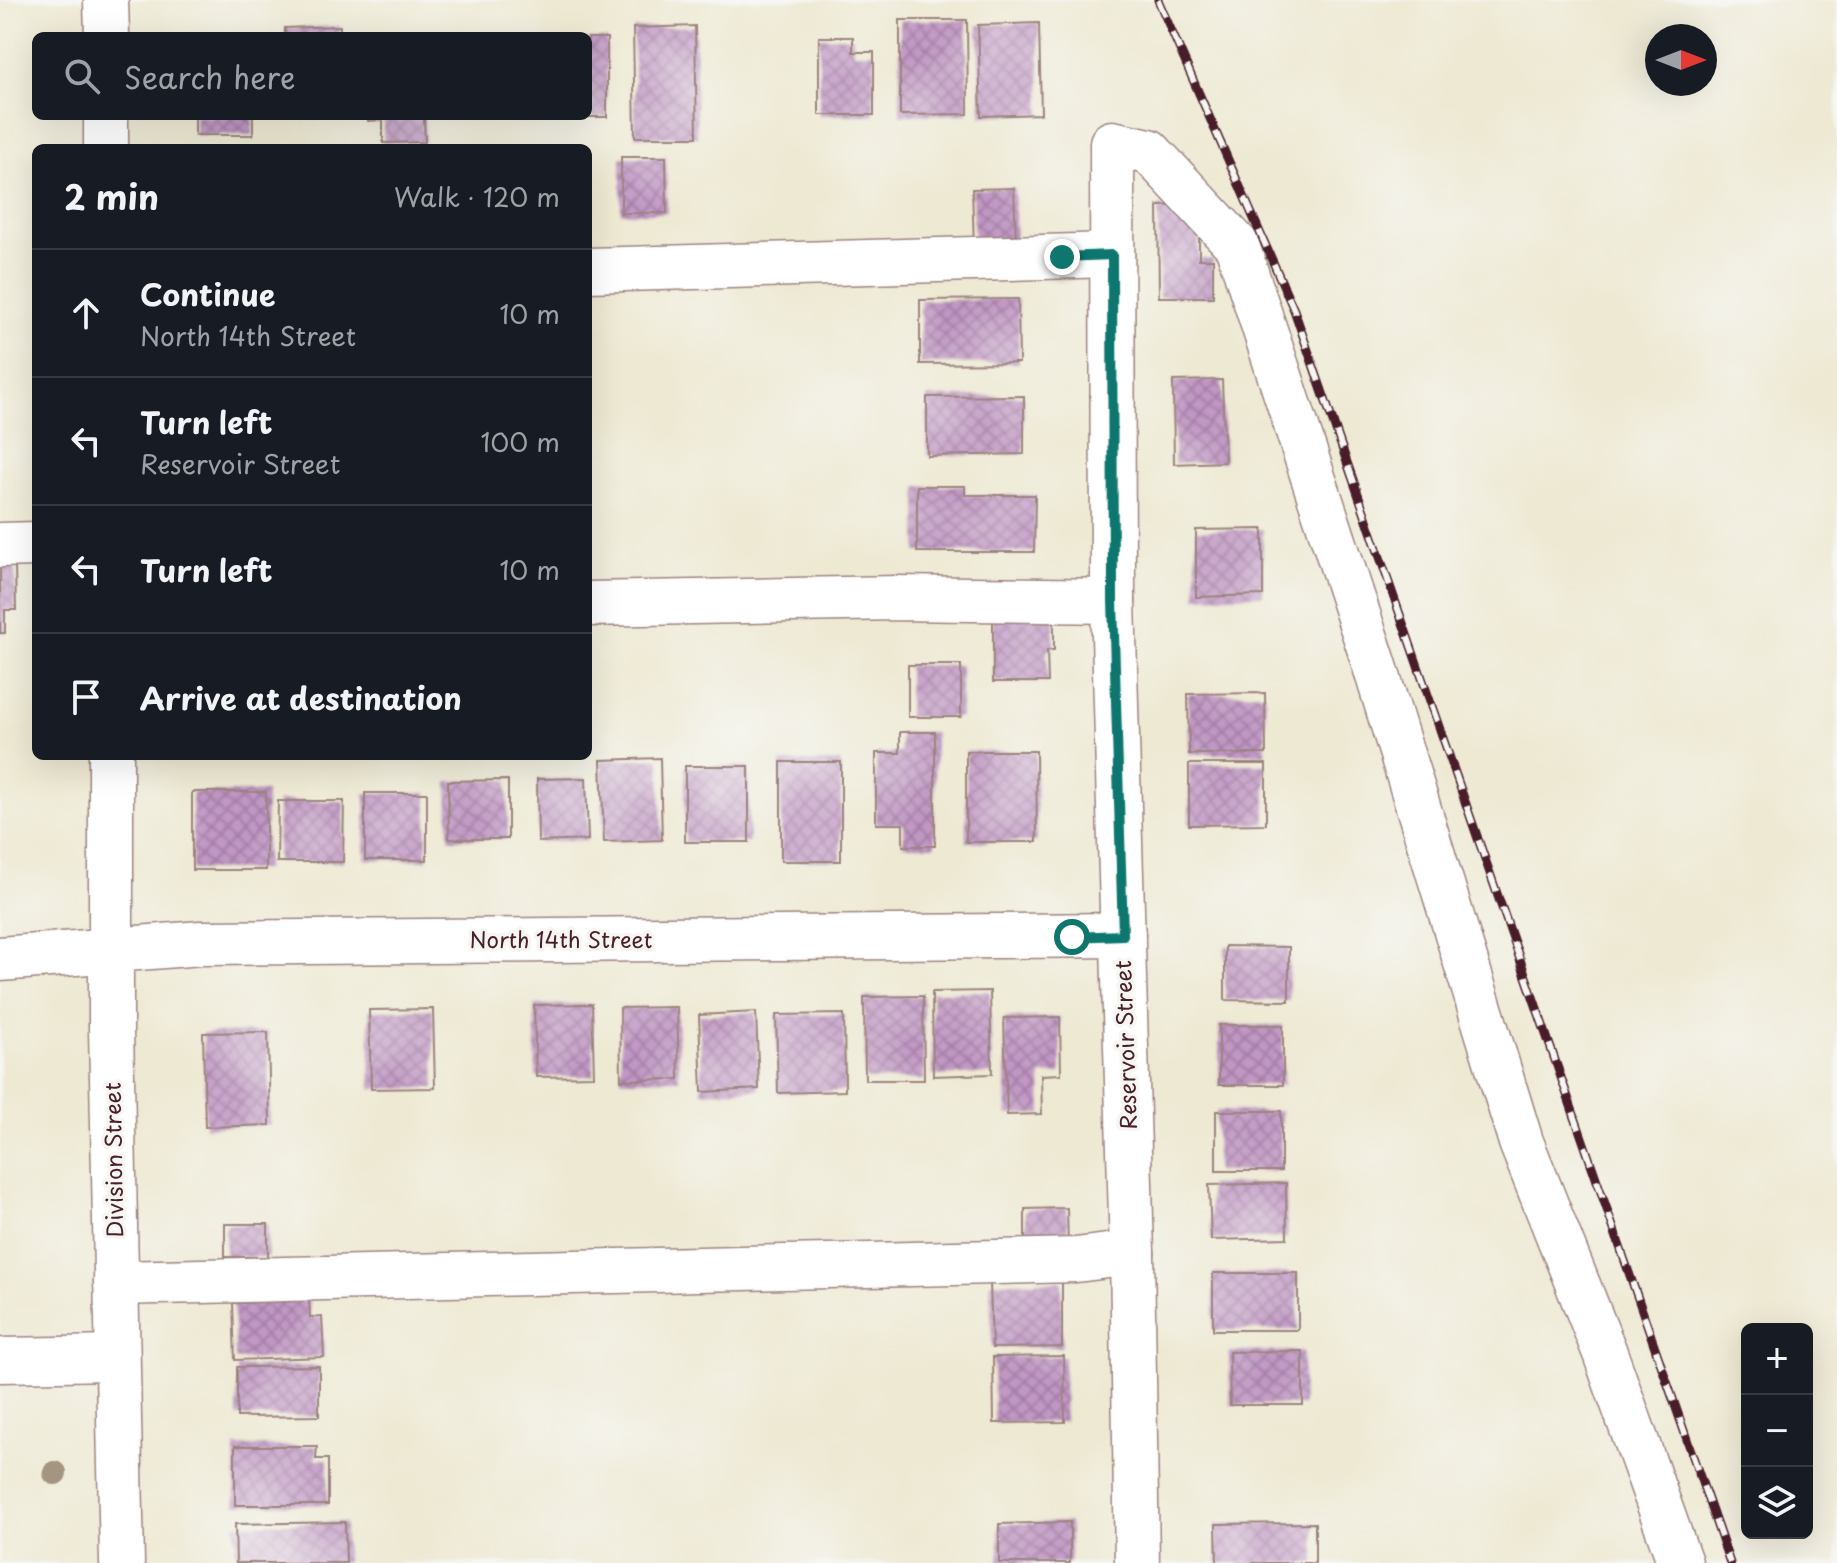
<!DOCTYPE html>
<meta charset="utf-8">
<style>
:root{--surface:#171b24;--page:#20242c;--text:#f1f3f6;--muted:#9ea1a6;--line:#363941}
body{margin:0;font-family:"Playpen Sans",sans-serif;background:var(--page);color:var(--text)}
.controls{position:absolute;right:24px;bottom:24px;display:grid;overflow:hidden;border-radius:12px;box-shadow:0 8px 32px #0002}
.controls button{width:72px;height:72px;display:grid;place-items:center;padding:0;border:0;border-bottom:2px solid var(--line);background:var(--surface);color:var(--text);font:40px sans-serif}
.compass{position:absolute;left:1645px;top:24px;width:72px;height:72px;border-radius:50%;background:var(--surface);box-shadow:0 8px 32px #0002;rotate:90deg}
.stop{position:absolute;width:24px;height:24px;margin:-18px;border:6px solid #0f766e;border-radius:50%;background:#fff}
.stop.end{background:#0f766e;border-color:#fff;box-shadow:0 2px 8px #0008}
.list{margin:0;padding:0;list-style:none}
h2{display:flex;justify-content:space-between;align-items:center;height:104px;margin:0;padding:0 32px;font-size:34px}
h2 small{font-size:26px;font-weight:400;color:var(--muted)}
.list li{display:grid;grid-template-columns:52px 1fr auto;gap:24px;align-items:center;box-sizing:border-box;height:128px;padding:0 32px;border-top:2px solid var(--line)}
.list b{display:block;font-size:30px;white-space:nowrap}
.list p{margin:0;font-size:26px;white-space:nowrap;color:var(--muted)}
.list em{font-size:26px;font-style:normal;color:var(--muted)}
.icon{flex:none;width:44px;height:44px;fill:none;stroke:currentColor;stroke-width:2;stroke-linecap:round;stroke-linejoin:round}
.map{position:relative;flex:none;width:1837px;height:1563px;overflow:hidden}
.search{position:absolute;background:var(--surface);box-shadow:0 8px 32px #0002;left:32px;top:32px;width:560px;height:88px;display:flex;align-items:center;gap:20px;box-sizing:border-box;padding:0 28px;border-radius:12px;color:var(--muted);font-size:30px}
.panel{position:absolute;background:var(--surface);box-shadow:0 8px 32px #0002;left:32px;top:144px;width:560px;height:616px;border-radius:12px}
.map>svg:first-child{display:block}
</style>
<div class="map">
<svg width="1837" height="1563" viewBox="0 0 1837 1563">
<defs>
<pattern id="building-cross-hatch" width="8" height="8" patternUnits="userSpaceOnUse" patternTransform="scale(2)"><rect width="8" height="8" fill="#c197c5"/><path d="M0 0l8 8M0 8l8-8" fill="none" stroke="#9f7ba0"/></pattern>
</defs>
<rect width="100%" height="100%" fill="#f6f6f2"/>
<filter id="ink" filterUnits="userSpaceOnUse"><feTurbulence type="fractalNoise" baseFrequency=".0125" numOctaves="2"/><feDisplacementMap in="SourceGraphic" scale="16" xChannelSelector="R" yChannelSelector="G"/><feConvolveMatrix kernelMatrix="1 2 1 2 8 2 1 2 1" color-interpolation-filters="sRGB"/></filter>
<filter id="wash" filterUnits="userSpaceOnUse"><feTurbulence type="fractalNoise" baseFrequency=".006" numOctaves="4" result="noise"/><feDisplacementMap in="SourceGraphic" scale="32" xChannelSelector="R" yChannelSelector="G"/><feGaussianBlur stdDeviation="1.8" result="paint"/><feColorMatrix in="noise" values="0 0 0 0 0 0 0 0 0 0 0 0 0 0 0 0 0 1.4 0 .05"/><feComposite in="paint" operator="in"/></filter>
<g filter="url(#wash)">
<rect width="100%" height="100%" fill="#eee9d3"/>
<g id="blocks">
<g fill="url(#building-cross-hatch)">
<path d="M 900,20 L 967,20 L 968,114 L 900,115 Z"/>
<path d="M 1039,23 L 1041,114 L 981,116 L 978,25 Z"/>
<path d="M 340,26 L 340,36 L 285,36 L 285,28 Z"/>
<path d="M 695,26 L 697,137 L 635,137 L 633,28 Z"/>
<path d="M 819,37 L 853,37 L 853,52 L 874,52 L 874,115 L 819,115 Z"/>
<rect x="588" y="38" width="19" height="79"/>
<rect x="195" y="116" width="58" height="19"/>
<path d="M 368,116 L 424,116 L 425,142 L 383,143 L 383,120 L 368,121 Z"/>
<path d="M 621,157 L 666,157 L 667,213 L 621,213 Z"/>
<path d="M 1014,188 L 1016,244 L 974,246 L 972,189 Z"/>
<path d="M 1199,205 L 1199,259 L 1213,259 L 1213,297 L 1159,297 L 1158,206 Z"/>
<path d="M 1018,299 L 1019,363 L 920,364 L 920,300 Z"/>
<path d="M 1222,380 L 1225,462 L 1174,464 L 1173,381 Z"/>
<path d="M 1024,396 L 1024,454 L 927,456 L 927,397 Z"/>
<path d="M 917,486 L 965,486 L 965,495 L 1035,495 L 1034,552 L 917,552 Z"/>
<path d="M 1263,529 L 1263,595 L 1196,597 L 1196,530 Z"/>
<path d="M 0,565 L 15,565 L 16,610 L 5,610 L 5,633 L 0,633 Z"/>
<path d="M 993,617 L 1054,617 L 1054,650 L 1047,650 L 1048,682 L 993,682 Z"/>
<rect x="908" y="665" width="53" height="52"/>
<path d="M 1265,693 L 1266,754 L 1189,754 L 1188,694 Z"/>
<path d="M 900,732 L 935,732 L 935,846 L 903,846 L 903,824 L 876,824 L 876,753 L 900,753 Z"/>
<path d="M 966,751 L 1036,751 L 1037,842 L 966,842 Z"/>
<path d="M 660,758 L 662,840 L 604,842 L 601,760 Z"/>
<rect x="781" y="762" width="60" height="99"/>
<path d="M 1189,764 L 1266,764 L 1266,824 L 1189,825 Z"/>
<rect x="685" y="766" width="64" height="76"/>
<path d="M 586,778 L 588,840 L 538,842 L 537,779 Z"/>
<path d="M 508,780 L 508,839 L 449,839 L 448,781 Z"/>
<rect x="192" y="792" width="74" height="78"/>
<rect x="365" y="793" width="62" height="67"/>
<path d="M 278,801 L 344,801 L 343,862 L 277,862 Z"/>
<path d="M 1225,946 L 1289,947 L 1289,1001 L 1225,1000 Z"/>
<path d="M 990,991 L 992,1074 L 933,1076 L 932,992 Z"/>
<path d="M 923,996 L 924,1080 L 865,1080 L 864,997 Z"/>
<path d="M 592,1004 L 594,1076 L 536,1077 L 534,1005 Z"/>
<path d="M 677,1007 L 679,1079 L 621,1080 L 620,1008 Z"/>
<path d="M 433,1009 L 435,1088 L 371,1089 L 369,1010 Z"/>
<path d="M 756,1012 L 759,1089 L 702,1092 L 699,1015 Z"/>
<path d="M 844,1014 L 845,1091 L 778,1093 L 776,1015 Z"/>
<path d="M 1060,1017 L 1061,1074 L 1041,1075 L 1042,1114 L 1007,1115 L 1004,1018 Z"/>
<rect x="1219" y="1025" width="64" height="60"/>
<path d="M 268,1032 L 270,1125 L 205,1127 L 203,1033 Z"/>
<rect x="1216" y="1111" width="65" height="60"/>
<path d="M 1286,1183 L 1287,1238 L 1211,1240 L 1209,1185 Z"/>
<path d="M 1067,1208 L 1068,1245 L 1025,1246 L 1025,1209 Z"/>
<rect x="225" y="1224" width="43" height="33"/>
<rect x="1213" y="1273" width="85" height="57"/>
<path d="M 1062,1281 L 1062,1347 L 992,1348 L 990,1282 Z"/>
<path d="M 309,1300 L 310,1318 L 322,1317 L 324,1357 L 235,1360 L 233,1303 Z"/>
<path d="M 1303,1351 L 1303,1405 L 1230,1405 L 1229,1352 Z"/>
<path d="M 1064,1356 L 1065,1422 L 994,1423 L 993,1357 Z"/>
<path d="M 319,1366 L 319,1416 L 237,1417 L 237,1367 Z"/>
<path d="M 235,1446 L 317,1446 L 316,1459 L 328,1459 L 328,1505 L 235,1505 Z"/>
<path d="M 345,1522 L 346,1563 L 236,1563 L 235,1524 Z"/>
<path d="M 1070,1522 L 1070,1563 L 999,1563 L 999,1524 Z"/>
<path d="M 1315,1523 L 1315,1563 L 1217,1563 L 1216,1524 Z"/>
</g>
</g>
</g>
<g filter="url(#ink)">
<use href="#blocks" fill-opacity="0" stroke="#9c847f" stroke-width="2"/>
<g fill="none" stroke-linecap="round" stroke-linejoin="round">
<defs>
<g id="minor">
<path d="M 106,0 L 107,36"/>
<path d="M 106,148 L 106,116"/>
<path d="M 588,270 L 1112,255"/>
<path d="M 0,545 L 36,544"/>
<path d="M 588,604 L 897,598 L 1113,601"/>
<path d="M 111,756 L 111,1029 L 122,1563"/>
<path d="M 0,959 L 201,943 L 1123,935"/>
<path d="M 116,1283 L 1076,1260 L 1132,1253"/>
<path d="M 0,1360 L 117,1358"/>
<path d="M 1137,1563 L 1132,1253 L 1113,601 L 1112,143 L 1149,151 L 1237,245 L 1374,663 L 1521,1142 L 1605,1353 L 1680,1563"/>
</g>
</defs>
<use href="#minor" stroke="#9c847f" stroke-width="47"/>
<use href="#minor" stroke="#fff" stroke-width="44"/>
<defs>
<path id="rail" d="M 1158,0 L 1294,310 L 1730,1563"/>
</defs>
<use href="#rail" stroke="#4a1f2b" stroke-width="9"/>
<use href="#rail" stroke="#f6f6f2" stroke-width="6" stroke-dasharray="18" stroke-linecap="butt"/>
</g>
<circle fill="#a39580" cx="55" cy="1473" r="12"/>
</g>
<g fill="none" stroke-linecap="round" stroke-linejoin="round" filter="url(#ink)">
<path stroke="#0f766e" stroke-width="10" d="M 1062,257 L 1112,255 L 1113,601 L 1123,935 L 1072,937"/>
</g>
<g text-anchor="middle" stroke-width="7" stroke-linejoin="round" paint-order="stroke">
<g font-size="22" fill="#4a1f2b" stroke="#f6f6f2">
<text x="561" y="948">North 14th Street</text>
<text transform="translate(1126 1045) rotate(-92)" y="8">Reservoir Street</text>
<text transform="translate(114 1160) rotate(-91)" y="8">Division Street</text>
</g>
</g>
</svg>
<div class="controls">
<button>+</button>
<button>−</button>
<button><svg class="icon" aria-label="layers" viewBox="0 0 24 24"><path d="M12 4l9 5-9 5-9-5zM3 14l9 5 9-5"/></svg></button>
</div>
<svg class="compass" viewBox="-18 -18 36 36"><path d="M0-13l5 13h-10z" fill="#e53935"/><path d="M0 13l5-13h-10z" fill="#9ea1a6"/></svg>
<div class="stop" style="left:1072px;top:937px"></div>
<div class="stop end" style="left:1062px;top:257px"></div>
<div class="search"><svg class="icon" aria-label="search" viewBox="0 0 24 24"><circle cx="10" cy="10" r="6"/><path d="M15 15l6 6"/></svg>Search here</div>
<section class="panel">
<h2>2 min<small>Walk · 120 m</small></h2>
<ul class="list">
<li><svg class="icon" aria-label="ahead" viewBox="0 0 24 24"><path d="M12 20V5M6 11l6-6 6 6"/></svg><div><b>Continue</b><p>North 14th Street</p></div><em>10 m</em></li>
<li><svg class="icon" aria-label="left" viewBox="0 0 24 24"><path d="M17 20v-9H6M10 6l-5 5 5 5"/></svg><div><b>Turn left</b><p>Reservoir Street</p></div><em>100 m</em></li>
<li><svg class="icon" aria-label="left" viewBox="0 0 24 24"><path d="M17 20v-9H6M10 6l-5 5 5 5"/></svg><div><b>Turn left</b></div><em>10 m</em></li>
<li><svg class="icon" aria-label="arrive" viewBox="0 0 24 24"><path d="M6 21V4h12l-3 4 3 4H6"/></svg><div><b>Arrive at destination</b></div></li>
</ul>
</section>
</div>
